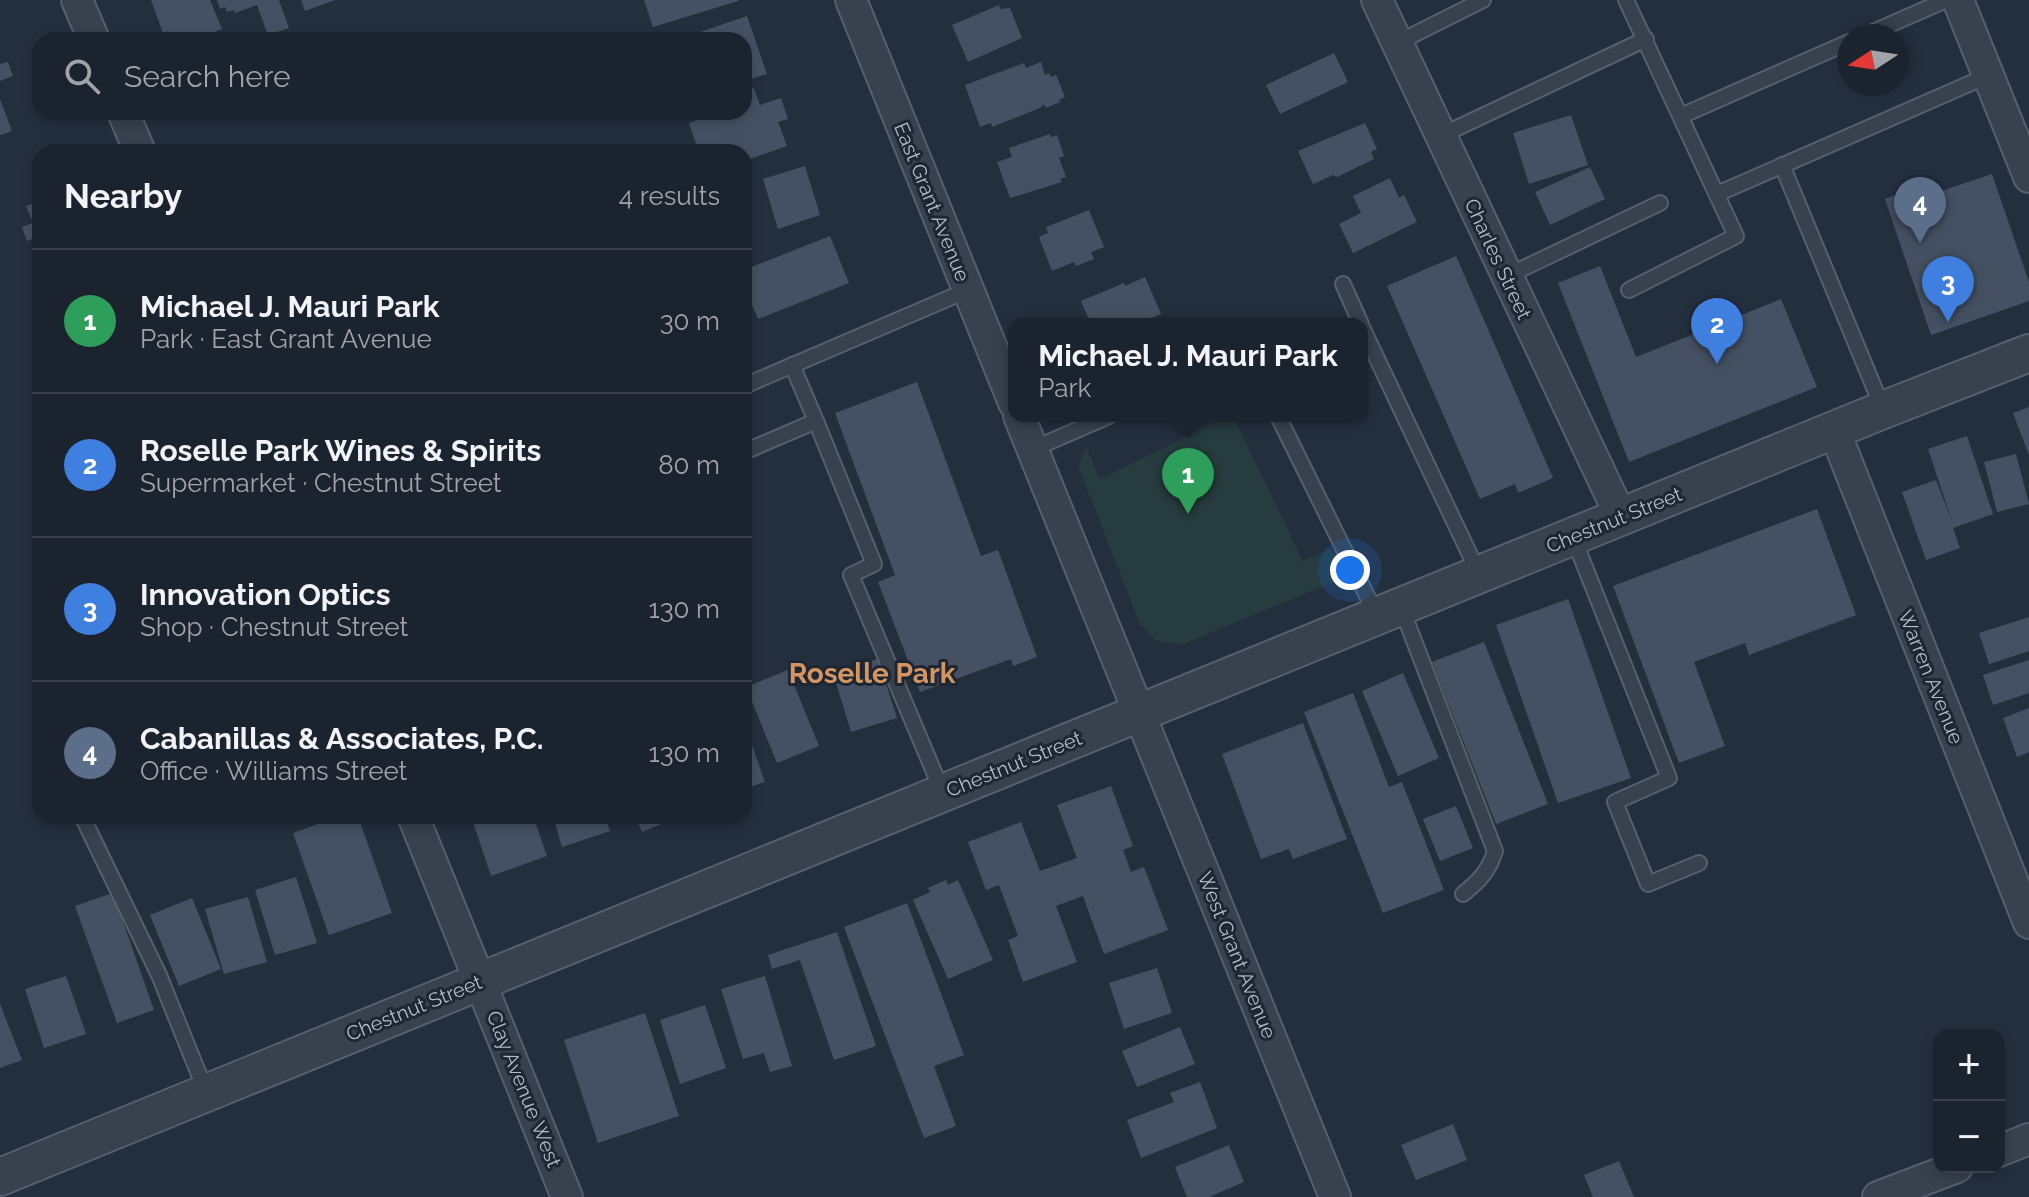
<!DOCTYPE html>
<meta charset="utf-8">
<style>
:root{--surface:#1b232e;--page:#242b36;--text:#f1f3f6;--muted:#a0a4aa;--line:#39404a;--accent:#d93025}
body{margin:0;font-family:Raleway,sans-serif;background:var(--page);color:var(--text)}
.controls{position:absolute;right:24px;bottom:24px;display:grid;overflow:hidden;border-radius:16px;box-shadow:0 4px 12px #0003}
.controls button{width:72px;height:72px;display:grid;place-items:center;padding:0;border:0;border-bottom:2px solid var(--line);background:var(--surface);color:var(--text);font:40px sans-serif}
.compass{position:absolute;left:1837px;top:24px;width:72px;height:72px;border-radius:50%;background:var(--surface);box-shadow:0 4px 12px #0003;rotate:258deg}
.you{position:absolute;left:1350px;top:570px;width:28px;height:28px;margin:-20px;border:6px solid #fff;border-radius:50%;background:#1a73e8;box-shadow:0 0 0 12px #1a73e833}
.badge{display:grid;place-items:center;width:52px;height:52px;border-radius:50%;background:var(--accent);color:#fff;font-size:26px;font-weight:700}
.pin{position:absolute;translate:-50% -66px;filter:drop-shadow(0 2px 4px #0008)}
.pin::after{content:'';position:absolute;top:42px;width:28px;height:24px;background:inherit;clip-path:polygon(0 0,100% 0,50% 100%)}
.popup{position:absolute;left:1008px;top:318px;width:360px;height:104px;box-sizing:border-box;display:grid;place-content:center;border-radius:16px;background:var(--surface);filter:drop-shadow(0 2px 6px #0005);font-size:26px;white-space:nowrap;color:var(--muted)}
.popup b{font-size:30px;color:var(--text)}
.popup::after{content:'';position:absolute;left:50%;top:100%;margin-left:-16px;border:16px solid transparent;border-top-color:var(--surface)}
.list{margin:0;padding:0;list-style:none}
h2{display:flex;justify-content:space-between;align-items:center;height:104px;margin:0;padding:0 32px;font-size:34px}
h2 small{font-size:26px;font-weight:400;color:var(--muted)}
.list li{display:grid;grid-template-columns:52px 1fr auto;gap:24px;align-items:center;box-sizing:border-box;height:144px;padding:0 32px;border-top:2px solid var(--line)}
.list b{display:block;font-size:30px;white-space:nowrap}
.list p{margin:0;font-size:26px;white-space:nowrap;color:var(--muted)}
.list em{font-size:26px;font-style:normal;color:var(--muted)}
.icon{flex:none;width:44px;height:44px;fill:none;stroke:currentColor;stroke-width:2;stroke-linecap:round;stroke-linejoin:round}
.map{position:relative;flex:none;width:2029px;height:1197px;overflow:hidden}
.search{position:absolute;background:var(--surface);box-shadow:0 4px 12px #0003;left:32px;top:32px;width:720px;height:88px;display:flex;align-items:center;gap:20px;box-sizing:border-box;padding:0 28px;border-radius:24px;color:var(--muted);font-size:30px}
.panel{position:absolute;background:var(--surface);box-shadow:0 4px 12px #0003;left:32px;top:144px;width:720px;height:680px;border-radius:24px}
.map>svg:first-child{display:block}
</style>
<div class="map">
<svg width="2029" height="1197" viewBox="0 0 2029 1197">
<rect width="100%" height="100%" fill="#242f3e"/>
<path fill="#263c3f" d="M 1228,416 L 1233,416 L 1303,561 L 1329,549 L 1336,554 L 1343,578 L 1181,645 L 1155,640 L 1140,624 L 1078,466 L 1086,447 L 1100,479 Z"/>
<g fill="#455162">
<path d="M 151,0 L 210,0 L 222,29 L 193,40 L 168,37 L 168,31 L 163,33 Z"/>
<path d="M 217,0 L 279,0 L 289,28 L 268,35 L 257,5 L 235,13 L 234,10 L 227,12 L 225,7 L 220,9 Z"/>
<path d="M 301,0 L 335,0 L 305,11 Z"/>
<path d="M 644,0 L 738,0 L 738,1 L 653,27 Z"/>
<path d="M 999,5 L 1000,9 L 1010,8 L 1022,38 L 968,62 L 952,25 Z"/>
<path d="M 747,16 L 767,74 L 744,81 L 744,40 L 677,40 Z"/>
<path d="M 1334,53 L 1348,82 L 1280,114 L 1266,85 Z"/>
<path d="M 8,62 L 13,76 L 0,81 L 0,64 Z"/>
<path d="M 1041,62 L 1045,75 L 1049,73 L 1051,77 L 1056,75 L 1065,97 L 1059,100 L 1060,102 L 1046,108 L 1044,104 L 1040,108 L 992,127 L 991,123 L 980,127 L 965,85 L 1024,63 L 1026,68 Z"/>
<path d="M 754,88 L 760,105 L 781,98 L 788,119 L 778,122 L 787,146 L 744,161 L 744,152 L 699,152 L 689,123 L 719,112 L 744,112 L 744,92 Z"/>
<path d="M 0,99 L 12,131 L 0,135 Z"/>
<path d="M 1571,115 L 1588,165 L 1529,184 L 1513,133 Z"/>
<path d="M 1365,123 L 1377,149 L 1371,152 L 1374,159 L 1337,177 L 1333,175 L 1313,184 L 1298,151 Z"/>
<path d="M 1050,134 L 1051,137 L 1057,135 L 1064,156 L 1059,158 L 1066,177 L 1060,179 L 1062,182 L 1010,198 L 997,162 L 1012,157 L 1009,148 Z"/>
<path d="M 805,166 L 820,215 L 778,229 L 763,179 Z"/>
<path d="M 1590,167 L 1605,199 L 1550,225 L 1535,192 Z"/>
<path d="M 1992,174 L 2029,282 L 2029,301 L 1931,335 L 1885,199 L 1910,190 L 1914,200 Z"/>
<path d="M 1390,178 L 1399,198 L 1404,195 L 1417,222 L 1353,253 L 1339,224 L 1361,213 L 1353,196 Z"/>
<path d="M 40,201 L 40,236 L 27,241 L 22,227 L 33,223 L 26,206 Z"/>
<path d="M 1089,210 L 1104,247 L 1091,252 L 1094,259 L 1076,266 L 1074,262 L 1052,271 L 1039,237 L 1048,233 L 1046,227 Z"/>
<path d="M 830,236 L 849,283 L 758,319 L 744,285 L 744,270 Z"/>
<path d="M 1456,256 L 1553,478 L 1518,493 L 1515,484 L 1480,499 L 1387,286 Z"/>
<path d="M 1600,266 L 1636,357 L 1781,299 L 1817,387 L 1629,462 L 1558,283 Z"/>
<path d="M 1145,277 L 1161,314 L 1137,324 L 1091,324 L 1081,301 L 1124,283 L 1125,286 Z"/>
<path d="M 917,382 L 981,556 L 998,550 L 1037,657 L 1013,666 L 1011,659 L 920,692 L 878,582 L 895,575 L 835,413 Z"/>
<path d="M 2029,407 L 2029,455 L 2013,413 Z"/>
<path d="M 1967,436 L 1993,514 L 1953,528 L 1960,548 L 1926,560 L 1902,492 L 1936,480 L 1953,524 L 1928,449 Z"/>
<path d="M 2016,454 L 2029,504 L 1997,512 L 1984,462 Z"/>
<path d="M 1817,509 L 1856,615 L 1749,655 L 1745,643 L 1694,662 L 1725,746 L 1679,763 L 1613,586 Z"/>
<path d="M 1568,599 L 1631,778 L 1558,803 L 1496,625 Z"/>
<path d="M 2029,617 L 2029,651 L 1989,664 L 1979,633 Z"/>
<path d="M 1484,642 L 1548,804 L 1496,824 L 1432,662 Z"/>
<path d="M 878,659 L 897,718 L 851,732 L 833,673 Z"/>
<path d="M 2029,660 L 2029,693 L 1993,705 L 1983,675 Z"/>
<path d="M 788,670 L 819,746 L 777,763 L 746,687 Z"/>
<path d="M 1403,673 L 1439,758 L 1398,776 L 1362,691 Z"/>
<path d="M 1353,693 L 1389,787 L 1402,782 L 1444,890 L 1383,913 L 1304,712 Z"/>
<path d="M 2029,708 L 2029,752 L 2017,757 L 2003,718 Z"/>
<path d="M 744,723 L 765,782 L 744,789 Z"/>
<path d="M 1303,723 L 1347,839 L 1293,859 L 1289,849 L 1261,859 L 1222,754 Z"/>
<path d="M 1111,786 L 1133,846 L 1123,850 L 1131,872 L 1144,867 L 1168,930 L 1104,954 L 1083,896 L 1056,906 L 1077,962 L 1023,982 L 1008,940 L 1018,936 L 999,885 L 986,890 L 968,842 L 1021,822 L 1040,871 L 1077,858 L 1057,805 Z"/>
<path d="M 1456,806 L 1473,848 L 1440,861 L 1423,819 Z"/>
<path d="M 340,816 L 358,816 L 392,913 L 329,935 L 293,833 Z"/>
<path d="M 471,816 L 533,816 L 547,856 L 491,876 Z"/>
<path d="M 553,816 L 605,816 L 610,831 L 562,847 Z"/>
<path d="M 635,816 L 680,816 L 642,832 Z"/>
<path d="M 296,877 L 317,943 L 275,955 L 255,890 Z"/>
<path d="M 946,880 L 948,885 L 958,880 L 993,960 L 948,979 L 913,900 L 930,892 L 928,888 Z"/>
<path d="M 113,893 L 154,1010 L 117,1023 L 75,906 Z"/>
<path d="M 248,897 L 267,962 L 224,974 L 205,909 Z"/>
<path d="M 192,898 L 221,969 L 179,986 L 150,915 Z"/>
<path d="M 907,903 L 964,1055 L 934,1066 L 956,1126 L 924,1138 L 844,927 Z"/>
<path d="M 837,932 L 876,1046 L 834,1060 L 800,960 L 772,969 L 768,955 Z"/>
<path d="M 1157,968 L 1172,1013 L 1124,1029 L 1109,983 Z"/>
<path d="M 66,976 L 86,1034 L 44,1048 L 25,989 Z"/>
<path d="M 765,976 L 792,1066 L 770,1072 L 764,1053 L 743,1059 L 721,989 Z"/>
<path d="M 0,1004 L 22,1060 L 0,1068 Z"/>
<path d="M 705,1005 L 726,1068 L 680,1084 L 660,1020 Z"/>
<path d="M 645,1013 L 679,1116 L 598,1143 L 564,1040 Z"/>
<path d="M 1180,1027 L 1195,1064 L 1137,1087 L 1122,1051 Z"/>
<path d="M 1200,1082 L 1217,1128 L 1141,1158 L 1127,1120 L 1174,1102 L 1170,1093 Z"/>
<path d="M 1453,1124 L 1467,1160 L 1416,1180 L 1401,1145 Z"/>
<path d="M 1229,1145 L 1244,1182 L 1209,1197 L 1187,1197 L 1175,1167 Z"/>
<path d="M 1619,1161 L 1634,1197 L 1593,1197 L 1584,1175 Z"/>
</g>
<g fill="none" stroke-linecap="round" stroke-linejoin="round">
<defs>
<g id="service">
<path d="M 1626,0 L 1736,236 L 1629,290"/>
<path d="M 1864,36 L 1946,0"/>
<path d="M 1397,43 L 1483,0"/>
<path d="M 1681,116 L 1849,42"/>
<path d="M 1440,136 L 1646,39"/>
<path d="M 1782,165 L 1883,409"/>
<path d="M 1717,194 L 1987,76"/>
<path d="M 1507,276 L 1660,203"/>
<path d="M 1343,284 L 1361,324"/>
<path d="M 1362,327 L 1479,574"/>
<path d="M 792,365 L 816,421"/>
<path d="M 744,386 L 968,290"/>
<path d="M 1278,416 L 1377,616"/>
<path d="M 1033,449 L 1109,416"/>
<path d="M 744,452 L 816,421 L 874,564 L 851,575 L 942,791"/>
<path d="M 1573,537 L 1669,778 L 1615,802 L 1648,884 L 1699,863"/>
<path d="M 1401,607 L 1495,851 C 1489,871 1479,881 1463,894"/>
<path d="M 82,816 L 159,975 L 206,1092"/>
</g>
<g id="minor">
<path d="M 77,0 L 94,40"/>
<path d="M 851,0 L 1014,403"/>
<path d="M 1377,0 L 1621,517"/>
<path d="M 1958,0 L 2029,177"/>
<path d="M 123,112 L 140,152"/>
<path d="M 1019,416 L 1335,1197"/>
<path d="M 1834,430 L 2029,923"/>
<path d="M 413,816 L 567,1197"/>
<path d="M 1999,1151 L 2029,1139"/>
<path d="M 1878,1197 L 1957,1167"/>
</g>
<path id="tertiary" d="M 0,1177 L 1883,410 L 2029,353"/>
</defs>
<use href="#service" stroke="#565f6c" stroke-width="18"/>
<use href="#minor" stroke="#565f6c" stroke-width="34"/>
<use href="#tertiary" stroke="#565f6c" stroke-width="40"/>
<use href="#service" stroke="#38414e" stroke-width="14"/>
<use href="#minor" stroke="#38414e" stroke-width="30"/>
<use href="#tertiary" stroke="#38414e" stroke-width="36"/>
</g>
<g text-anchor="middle" stroke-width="6" stroke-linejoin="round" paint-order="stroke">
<g font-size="20" fill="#b4bcc9" stroke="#1d2633">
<text transform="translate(932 202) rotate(68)" y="7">East Grant Avenue</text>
<text transform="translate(1498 259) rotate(65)" y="7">Charles Street</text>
<text transform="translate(1614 520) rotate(-22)" y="7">Chestnut Street</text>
<text transform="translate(1931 677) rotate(68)" y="7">Warren Avenue</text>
<text transform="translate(1014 764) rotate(-22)" y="7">Chestnut Street</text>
<text transform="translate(1237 955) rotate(68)" y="7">West Grant Avenue</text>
<text transform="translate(414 1008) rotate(-22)" y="7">Chestnut Street</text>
<text transform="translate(524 1089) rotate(68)" y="7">Clay Avenue West</text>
</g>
<g font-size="28" font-weight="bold" fill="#d59563" stroke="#1d2633">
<text x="872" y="683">Roselle Park</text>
</g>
</g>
</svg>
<div class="controls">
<button>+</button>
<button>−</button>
</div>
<svg class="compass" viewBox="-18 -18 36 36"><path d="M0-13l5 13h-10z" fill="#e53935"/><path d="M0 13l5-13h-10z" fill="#a0a4aa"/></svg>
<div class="you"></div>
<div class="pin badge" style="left:1188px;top:514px;background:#2e9e5b">1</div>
<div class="popup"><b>Michael J. Mauri Park</b>Park</div>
<div class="pin badge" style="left:1717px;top:364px;background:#3f7fe0">2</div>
<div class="pin badge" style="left:1948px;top:322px;background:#3f7fe0">3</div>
<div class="pin badge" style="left:1920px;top:243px;background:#5c6f8a">4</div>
<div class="search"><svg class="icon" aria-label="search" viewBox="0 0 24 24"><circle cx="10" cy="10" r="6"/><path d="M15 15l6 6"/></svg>Search here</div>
<section class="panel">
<h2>Nearby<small>4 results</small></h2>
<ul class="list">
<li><span class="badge" style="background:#2e9e5b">1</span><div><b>Michael J. Mauri Park</b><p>Park · East Grant Avenue</p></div><em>30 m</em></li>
<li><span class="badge" style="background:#3f7fe0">2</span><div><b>Roselle Park Wines &amp; Spirits</b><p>Supermarket · Chestnut Street</p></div><em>80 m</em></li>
<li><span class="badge" style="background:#3f7fe0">3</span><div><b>Innovation Optics</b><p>Shop · Chestnut Street</p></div><em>130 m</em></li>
<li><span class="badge" style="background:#5c6f8a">4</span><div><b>Cabanillas &amp; Associates, P.C.</b><p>Office · Williams Street</p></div><em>130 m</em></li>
</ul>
</section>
</div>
